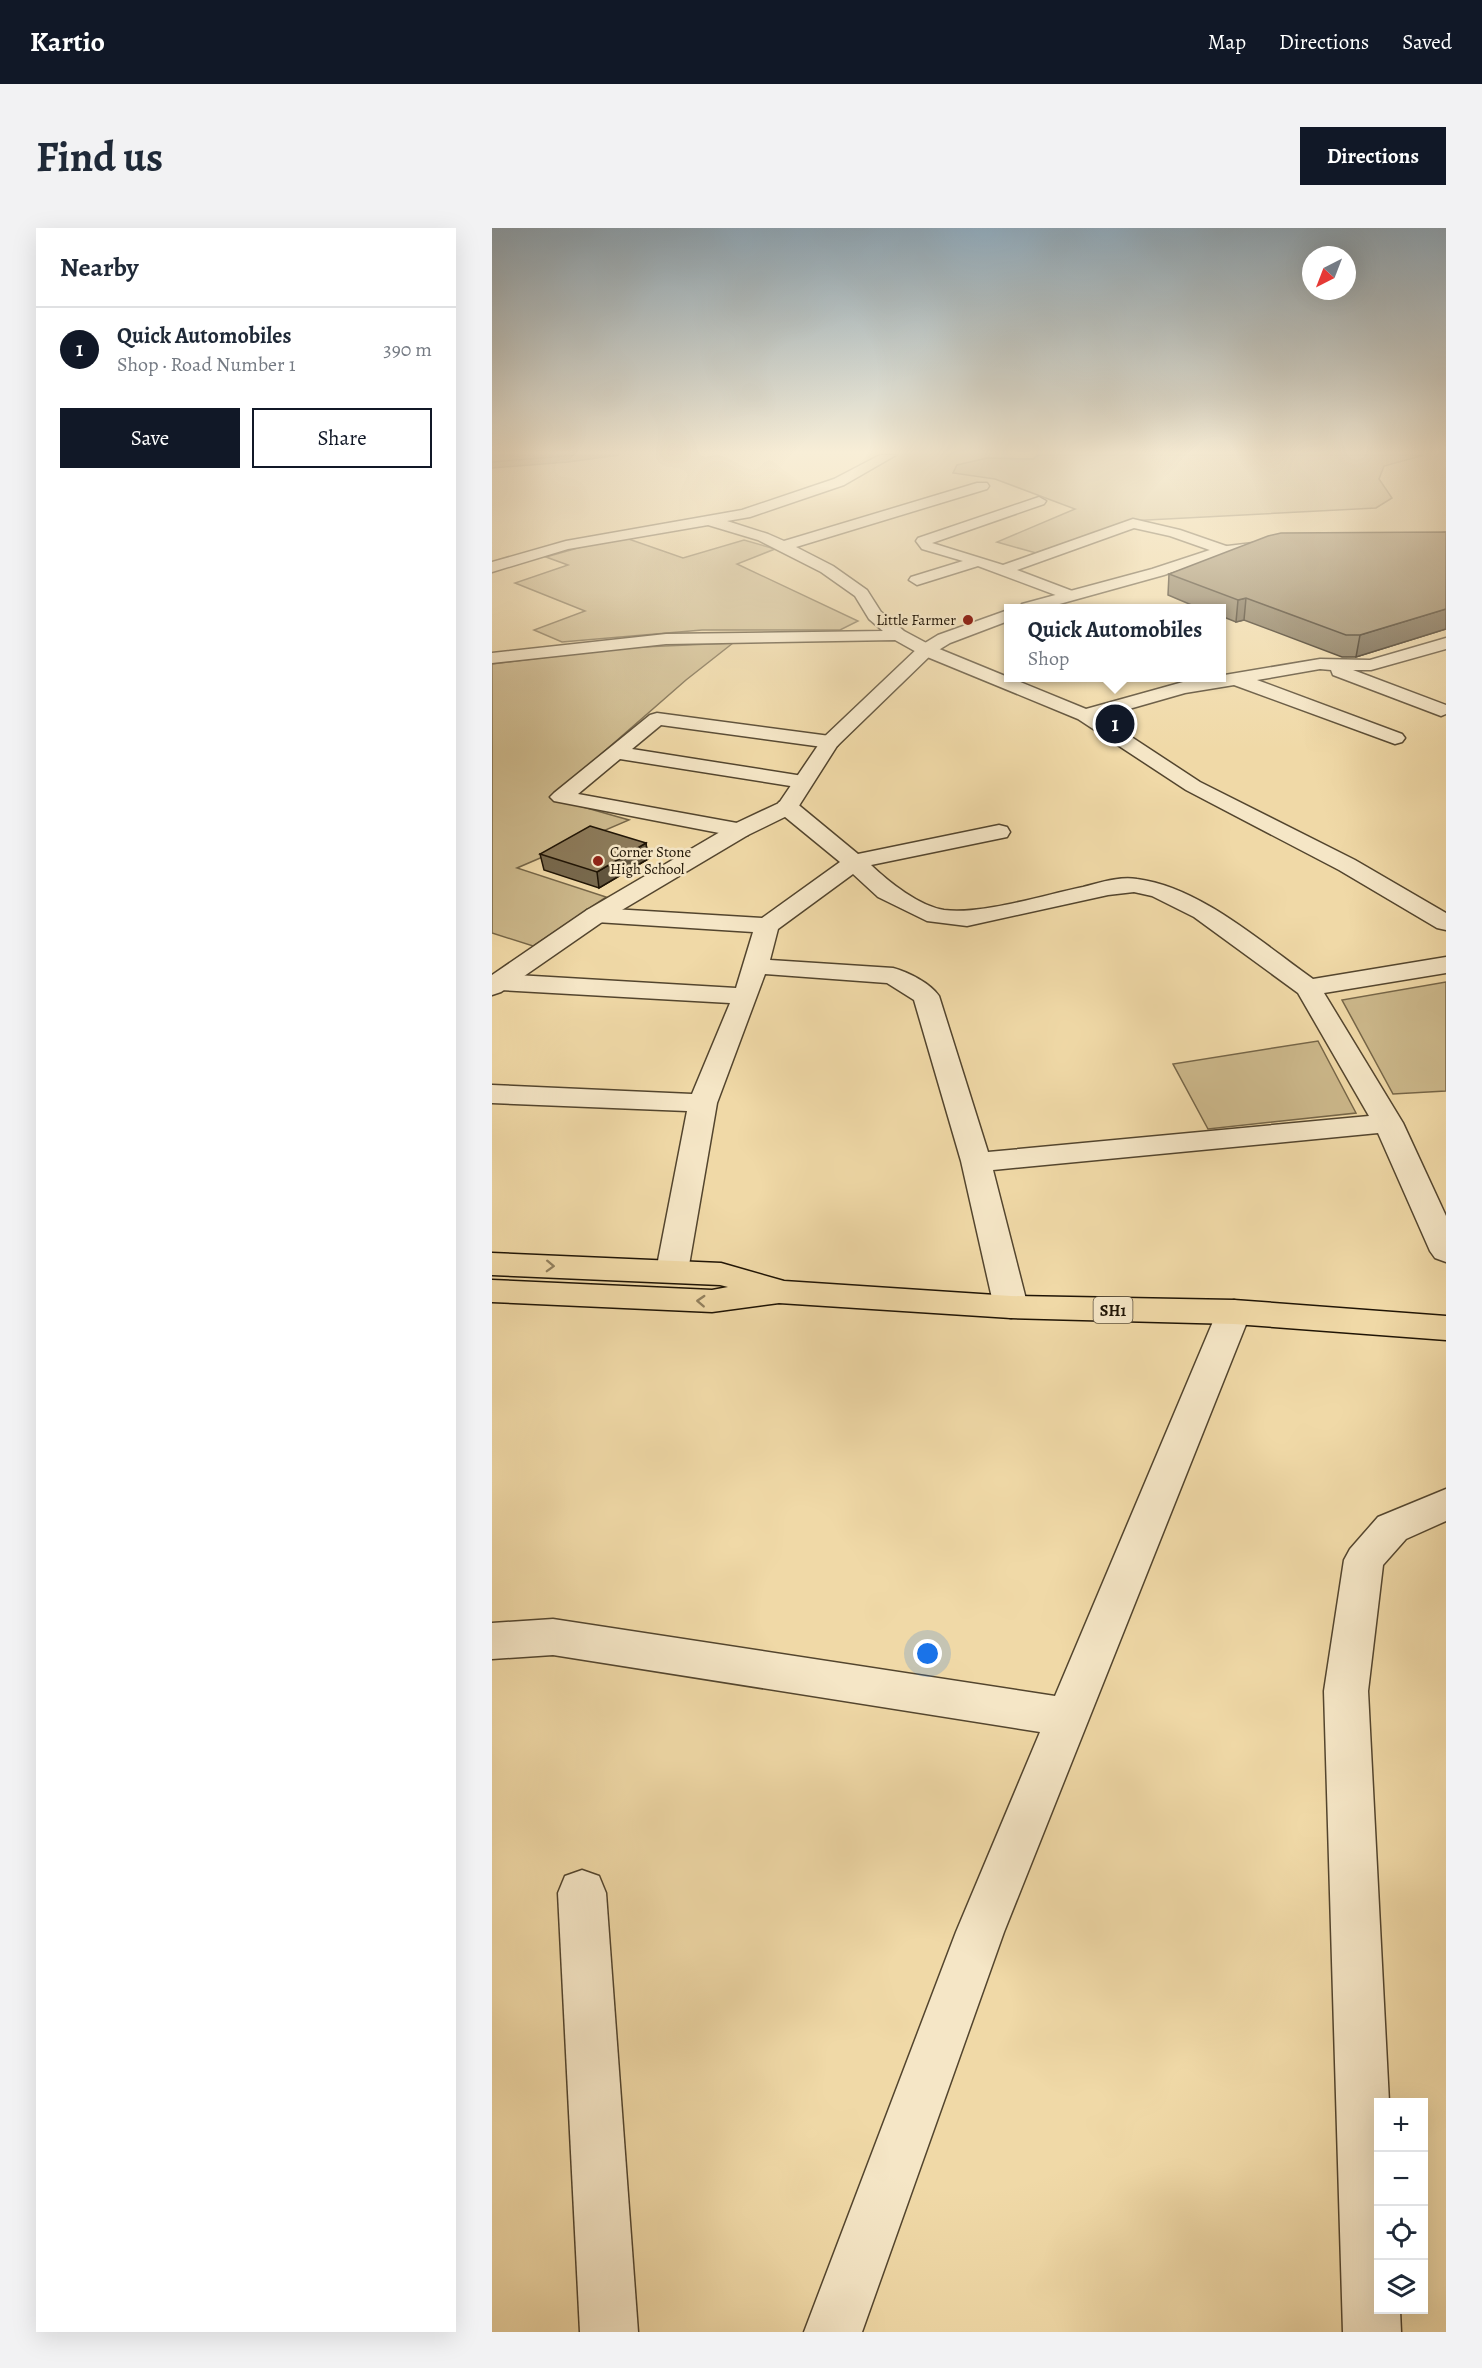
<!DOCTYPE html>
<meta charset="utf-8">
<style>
:root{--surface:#fff;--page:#f2f2f3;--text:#1f2937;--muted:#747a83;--line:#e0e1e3;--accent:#111827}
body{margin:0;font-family:Alegreya,serif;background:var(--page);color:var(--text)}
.controls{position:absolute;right:18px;bottom:18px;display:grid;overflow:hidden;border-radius:0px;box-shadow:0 6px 24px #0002}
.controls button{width:54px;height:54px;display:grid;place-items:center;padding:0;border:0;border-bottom:2px solid var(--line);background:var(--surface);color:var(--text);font:30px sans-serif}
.compass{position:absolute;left:810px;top:18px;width:54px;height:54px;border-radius:50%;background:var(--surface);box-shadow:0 6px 24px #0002;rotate:222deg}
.you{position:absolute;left:436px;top:1426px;width:21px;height:21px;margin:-15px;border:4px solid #fff;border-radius:50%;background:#1a73e8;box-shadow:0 0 0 9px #1a73e833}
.badge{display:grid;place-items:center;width:39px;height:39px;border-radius:50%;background:var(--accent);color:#fff;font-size:20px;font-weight:700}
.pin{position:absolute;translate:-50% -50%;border:3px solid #fff;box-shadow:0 2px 6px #0006}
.popup{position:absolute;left:512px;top:376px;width:222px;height:78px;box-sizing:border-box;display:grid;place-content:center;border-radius:0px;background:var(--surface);filter:drop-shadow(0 2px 4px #0005);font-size:20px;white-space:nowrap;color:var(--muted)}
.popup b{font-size:22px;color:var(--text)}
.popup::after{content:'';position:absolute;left:50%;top:100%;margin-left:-12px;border:12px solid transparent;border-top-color:var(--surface)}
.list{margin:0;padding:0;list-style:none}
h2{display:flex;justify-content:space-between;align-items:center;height:78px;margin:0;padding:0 24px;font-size:26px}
h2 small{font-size:20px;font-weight:400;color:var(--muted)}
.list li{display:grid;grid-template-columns:39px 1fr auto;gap:18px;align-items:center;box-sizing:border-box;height:84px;padding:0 24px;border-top:2px solid var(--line)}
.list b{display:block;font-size:22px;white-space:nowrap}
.list p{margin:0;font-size:20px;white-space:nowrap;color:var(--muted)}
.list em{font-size:20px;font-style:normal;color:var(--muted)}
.actions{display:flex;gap:12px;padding:18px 24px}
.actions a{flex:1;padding:14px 0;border:2px solid var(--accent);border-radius:0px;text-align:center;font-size:21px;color:var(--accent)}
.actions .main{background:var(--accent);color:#fff}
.icon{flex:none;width:33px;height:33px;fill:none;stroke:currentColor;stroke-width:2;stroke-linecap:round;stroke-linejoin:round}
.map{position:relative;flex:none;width:954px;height:2104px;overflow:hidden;border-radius:0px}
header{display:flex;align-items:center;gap:36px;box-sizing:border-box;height:84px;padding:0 30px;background:var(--accent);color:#fff}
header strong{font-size:28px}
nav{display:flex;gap:33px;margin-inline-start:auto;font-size:21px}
.intro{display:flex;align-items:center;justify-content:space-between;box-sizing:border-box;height:144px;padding:0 36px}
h1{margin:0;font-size:42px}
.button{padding:15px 27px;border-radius:0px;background:var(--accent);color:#fff;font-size:21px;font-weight:700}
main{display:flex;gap:36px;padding:0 36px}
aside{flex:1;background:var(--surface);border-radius:0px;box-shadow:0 6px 24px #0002}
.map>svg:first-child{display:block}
</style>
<header>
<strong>Kartio</strong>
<nav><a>Map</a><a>Directions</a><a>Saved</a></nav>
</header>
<div class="intro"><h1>Find us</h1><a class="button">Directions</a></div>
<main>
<aside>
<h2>Nearby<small></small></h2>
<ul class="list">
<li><span class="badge">1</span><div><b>Quick Automobiles</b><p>Shop · Road Number 1</p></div><em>390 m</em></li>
</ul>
<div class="actions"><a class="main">Save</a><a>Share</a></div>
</aside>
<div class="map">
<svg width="954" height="2104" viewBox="0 0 954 2104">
<rect width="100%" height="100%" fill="#f0d9a7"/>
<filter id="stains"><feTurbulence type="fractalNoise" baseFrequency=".00333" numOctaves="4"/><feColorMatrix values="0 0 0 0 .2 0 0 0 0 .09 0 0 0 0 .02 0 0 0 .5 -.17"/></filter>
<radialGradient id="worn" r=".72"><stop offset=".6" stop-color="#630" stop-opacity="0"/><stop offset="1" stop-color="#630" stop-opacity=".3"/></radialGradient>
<g fill="#ccb88b" stroke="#766648" stroke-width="1.5">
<path d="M 546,227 L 932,227 L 892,238 L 887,251 L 900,270 L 884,280 L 636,293 L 544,325 L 505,314 L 583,281 L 503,251 L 461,245 L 465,237 L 495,230 L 541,231 Z"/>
<path d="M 128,308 L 191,330 L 252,312 L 283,321 L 245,336 L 366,393 L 348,402 L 210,402 L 70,414 L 42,402 L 93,383 L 23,355 L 76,337 L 54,329 Z"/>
<path d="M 241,415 L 194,452 L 59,570 L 137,592 L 25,640 L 114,669 L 41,718 L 0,705 L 0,436 L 128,420 Z"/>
<path d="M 954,754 L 954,863 L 901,866 L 850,772 Z"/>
<path d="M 826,813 L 864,885 L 716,901 L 681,836 Z"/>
</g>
<path fill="#a99670" stroke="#726245" stroke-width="1.5" d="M 0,227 L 127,227 L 76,234 L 0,240 Z"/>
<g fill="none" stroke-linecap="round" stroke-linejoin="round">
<path stroke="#64553a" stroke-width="1.5" d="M 0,234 L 84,227"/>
<defs>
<g id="minor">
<path d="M 388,227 L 404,227 L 352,257 L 258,289 L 235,293 L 276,306 L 292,313 L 485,255 L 495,255 L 497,258 L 495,261 L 304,319 L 341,338 L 375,362 L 389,384 L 412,403 L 440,418 L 594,481 L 691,454 L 828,431 L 878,432 L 954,410 L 954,421 L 879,442 L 861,442 L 954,477 L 954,486 L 949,488 L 841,447 L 839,442 L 828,441 L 765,452 L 910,506 L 913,510 L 910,514 L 903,516 L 742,457 L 693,465 L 609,489 L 708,554 L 863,632 L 954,685 L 954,702 L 945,700 L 847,642 L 694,562 L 586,491 L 428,426 L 403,412 L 174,416 L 0,435 L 0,425 L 174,406 L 391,403 L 377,391 L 363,368 L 329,344 L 266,312 L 216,297 L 76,321 L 0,344 L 0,334 L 74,313 L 250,282 L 342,251 Z"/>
<path d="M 547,269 L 554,273 L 552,276 L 440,315 L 511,337 L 641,291 L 688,302 L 737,319 L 740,322 L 732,327 L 678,308 L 642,300 L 525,342 L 583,364 L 585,367 L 577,372 L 486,338 L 425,357 L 417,352 L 419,349 L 471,333 L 430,321 L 424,313 L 426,310 Z"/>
<path d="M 165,485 L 338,508 L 345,510 L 348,514 L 345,518 L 338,520 L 169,497 L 140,521 L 311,548 L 318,550 L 321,554 L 318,558 L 311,560 L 128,531 L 86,566 L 256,597 L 259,602 L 256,607 L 248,609 L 62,573 L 58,569 L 62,565 L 158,487 Z"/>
<path d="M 295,573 L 303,574 L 366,626 L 507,597 L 515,599 L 518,604 L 515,609 L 379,637 C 397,654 427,678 452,682 C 489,687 552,667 591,659 C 607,655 627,648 645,651 C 708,659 770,715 821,751 L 954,729 L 954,745 L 832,765 L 911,895 L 954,988 L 954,1034 L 943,1030 L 938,1023 L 886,905 L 501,942 L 536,1079 L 531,1087 L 519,1090 L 507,1087 L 502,1079 L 469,933 L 422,772 L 395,755 L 273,746 L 225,875 L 196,1043 L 192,1051 L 180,1054 L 168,1051 L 164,1043 L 195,883 L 0,875 L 0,857 L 200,866 L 238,775 L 8,762 L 0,760 L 0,748 L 8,746 L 244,760 L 261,704 L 104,694 L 95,692 L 92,687 L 95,682 L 104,680 L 270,690 L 348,634 L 287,584 L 284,579 L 287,574 ZM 361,646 L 386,669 L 435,693 L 475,698 L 616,667 L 642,664 L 660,668 L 702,689 L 806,765 L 877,888 L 496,924 L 447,768 C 438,755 416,744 401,740 L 278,732 L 286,701 Z"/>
<path d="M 742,1072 L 754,1076 L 759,1084 L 512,1704 L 370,2104 L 312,2104 L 464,1704 L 548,1504 L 61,1427 L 0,1431 L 0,1395 L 61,1391 L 563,1468 L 725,1084 L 730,1076 Z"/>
<path d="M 954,1261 L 954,1293 L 914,1311 L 891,1337 L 876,1463 L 897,1874 L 886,1874 L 886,2082 L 908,2082 L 909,2104 L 851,2104 L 832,1463 L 852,1332 L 858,1321 L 886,1289 Z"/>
<path d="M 90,1642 L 107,1648 L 114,1665 L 146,2104 L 88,2104 L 66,1665 L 73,1648 Z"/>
</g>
<g id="tertiary">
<path d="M 787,312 L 794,316 L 792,319 L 734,326 L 672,347 L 553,380 L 528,380 L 530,376 L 660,341 L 727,319 Z"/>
<path d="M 516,382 L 516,393 L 458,415 L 440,426 L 345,518 L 303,584 L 256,607 L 113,692 L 9,764 L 0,767 L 0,747 L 95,682 L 240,597 L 287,575 L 331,510 L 428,418 L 446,407 Z"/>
</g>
<path id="primary" d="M 0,1025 L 229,1035 L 292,1053 L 519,1068 L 742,1072 L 954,1088 L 954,1112 L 742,1096 L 519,1090 L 287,1075 L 220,1084 L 0,1074 L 0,1052 L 220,1062 L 236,1059 L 228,1057 L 0,1047 Z"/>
</defs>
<use href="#minor" stroke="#53452e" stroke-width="3"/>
<use href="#tertiary" stroke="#53452e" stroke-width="3"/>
<use href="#primary" stroke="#1f1405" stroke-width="3"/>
<use href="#minor" fill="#f5e6c6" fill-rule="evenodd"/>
<use href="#tertiary" fill="#f5e6c6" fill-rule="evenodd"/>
<use href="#primary" fill="#f0d9a7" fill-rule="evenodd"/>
</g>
<g fill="#78694d" stroke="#1f1405" stroke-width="1.5">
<path d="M 954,304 L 954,401 L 864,429 L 850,429 L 752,392 L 744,394 L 729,388 L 729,381 L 709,381 L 676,367 L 677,346 Z"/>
<path d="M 154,615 L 156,631 L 107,660 L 52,642 L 48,626 Z"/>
</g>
<g fill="#62553e" stroke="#1f1405" stroke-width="1.5">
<path d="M 754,370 L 752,392 L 744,394 L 746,372 Z"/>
<path d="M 954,381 L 954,401 L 864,429 L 868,407 Z"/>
<path d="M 154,615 L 156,631 L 107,660 L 105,644 Z"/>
</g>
<g fill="#8c7a59" stroke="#1f1405" stroke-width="1.5">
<path d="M 954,304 L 954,381 L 868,407 L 854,407 L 754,370 L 746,372 L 677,346 L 776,308 L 789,305 Z"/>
<path d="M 98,598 L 154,615 L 105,644 L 48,626 Z"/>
</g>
<defs><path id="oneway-chevron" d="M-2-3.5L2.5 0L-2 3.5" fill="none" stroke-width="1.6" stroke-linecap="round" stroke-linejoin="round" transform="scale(1.5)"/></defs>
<g stroke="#92805e">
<use href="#oneway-chevron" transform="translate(58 1038) rotate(2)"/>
<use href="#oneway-chevron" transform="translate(209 1073) rotate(-177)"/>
</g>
<linearGradient id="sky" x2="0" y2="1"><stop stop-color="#8fa8b8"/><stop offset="0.43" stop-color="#f8eed7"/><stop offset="1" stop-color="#f8eed7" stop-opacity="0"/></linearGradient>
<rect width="954" height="522" fill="url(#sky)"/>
<g fill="#8f2418" stroke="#f5e6c6" stroke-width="2">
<circle cx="476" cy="392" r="6"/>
<circle cx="106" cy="633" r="6"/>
</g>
<g text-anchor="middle" stroke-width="5" stroke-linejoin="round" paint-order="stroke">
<g font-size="15" fill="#1f1405" stroke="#f5e6c6" text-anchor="end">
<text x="464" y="397">Little Farmer</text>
<text x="118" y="629" text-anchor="start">Corner Stone<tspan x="118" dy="17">High School</tspan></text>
</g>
<rect fill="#f5e6c6" stroke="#5f533f" stroke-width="1.5" x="601.5" y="1069" width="39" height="26" rx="4.5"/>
<g font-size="16" font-weight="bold" fill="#1f1405">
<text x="621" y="1088">SH1</text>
</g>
</g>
<rect width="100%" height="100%" filter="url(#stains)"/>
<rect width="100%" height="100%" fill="url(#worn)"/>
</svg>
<div class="controls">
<button>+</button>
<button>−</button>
<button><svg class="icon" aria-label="locate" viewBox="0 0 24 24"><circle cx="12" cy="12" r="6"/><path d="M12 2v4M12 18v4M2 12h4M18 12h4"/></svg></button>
<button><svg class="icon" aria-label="layers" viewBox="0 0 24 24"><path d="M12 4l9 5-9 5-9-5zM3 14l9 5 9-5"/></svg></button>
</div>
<svg class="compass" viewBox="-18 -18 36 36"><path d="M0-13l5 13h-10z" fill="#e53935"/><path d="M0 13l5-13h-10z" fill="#747a83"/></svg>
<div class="you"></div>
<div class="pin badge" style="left:623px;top:496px">1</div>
<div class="popup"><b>Quick Automobiles</b>Shop</div>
</div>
</main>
